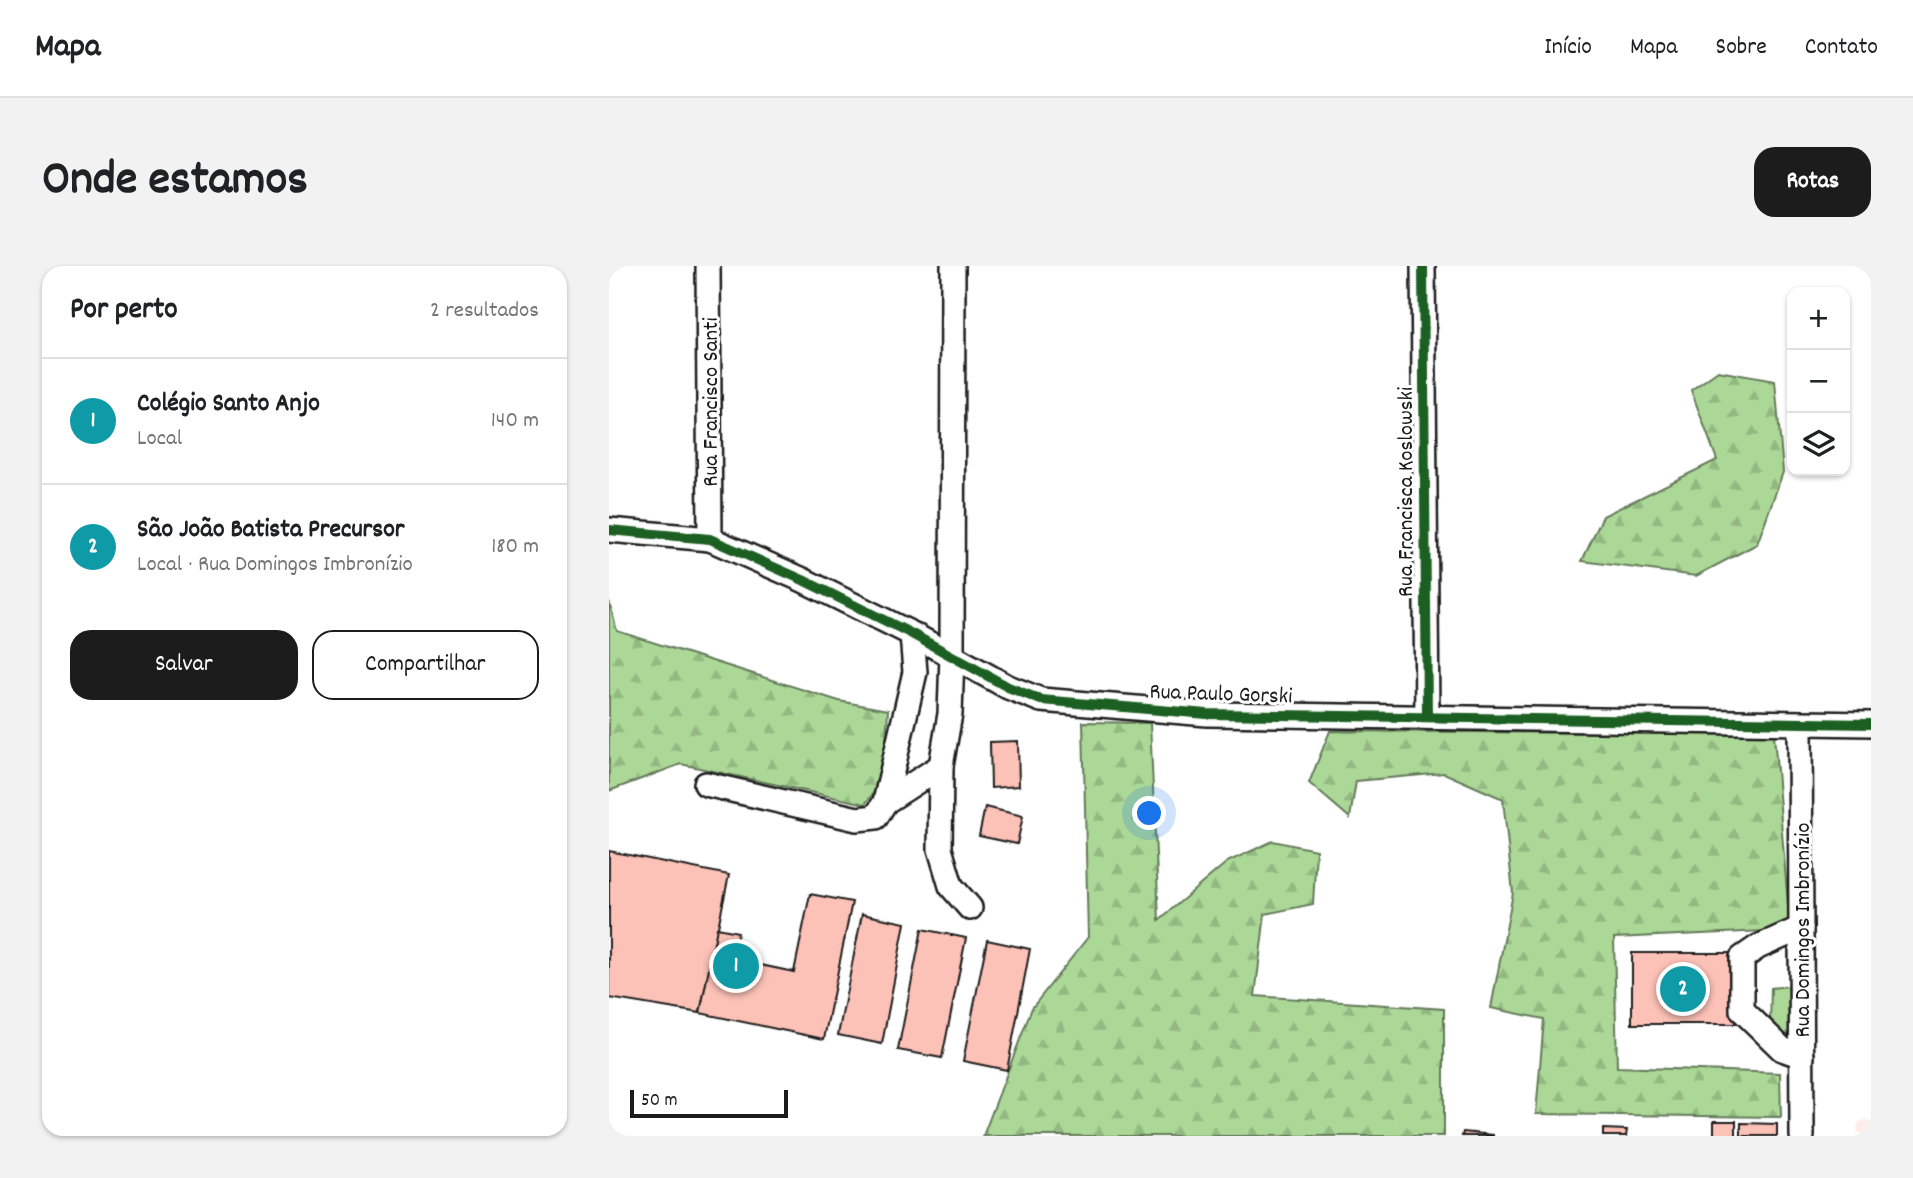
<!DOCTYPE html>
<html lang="pt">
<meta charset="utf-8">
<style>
:root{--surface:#fff;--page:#f2f2f2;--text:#202124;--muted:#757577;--line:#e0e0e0;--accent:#1c1c1c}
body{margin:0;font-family:Dekko,sans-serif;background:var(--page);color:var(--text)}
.controls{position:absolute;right:21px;top:21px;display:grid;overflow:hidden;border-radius:14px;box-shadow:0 2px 5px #0004}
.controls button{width:63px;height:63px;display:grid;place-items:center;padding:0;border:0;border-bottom:2px solid var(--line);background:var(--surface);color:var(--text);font:35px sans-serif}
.scale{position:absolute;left:21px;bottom:18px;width:158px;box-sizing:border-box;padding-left:7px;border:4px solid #1c1c1c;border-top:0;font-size:19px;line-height:24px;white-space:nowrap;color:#1c1c1c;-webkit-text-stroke:5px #fff;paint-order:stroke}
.you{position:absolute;left:541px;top:548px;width:24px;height:24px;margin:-18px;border:5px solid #fff;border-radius:50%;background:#1a73e8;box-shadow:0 0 0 10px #1a73e833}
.badge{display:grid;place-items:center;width:46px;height:46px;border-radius:50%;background:var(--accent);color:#fff;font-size:23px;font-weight:700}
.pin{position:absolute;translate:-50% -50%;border:4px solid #fff;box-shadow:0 2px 7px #0006}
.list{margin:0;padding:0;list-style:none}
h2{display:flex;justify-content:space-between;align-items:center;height:91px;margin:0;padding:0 28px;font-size:30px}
h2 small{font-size:23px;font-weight:400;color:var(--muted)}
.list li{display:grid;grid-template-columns:46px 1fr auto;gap:21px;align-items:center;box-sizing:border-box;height:126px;padding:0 28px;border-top:2px solid var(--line)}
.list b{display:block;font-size:26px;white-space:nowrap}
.list p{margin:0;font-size:23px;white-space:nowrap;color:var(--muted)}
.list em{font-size:23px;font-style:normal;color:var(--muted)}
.actions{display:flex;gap:14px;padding:21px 28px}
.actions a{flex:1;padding:16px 0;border:2px solid var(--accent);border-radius:21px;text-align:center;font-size:24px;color:var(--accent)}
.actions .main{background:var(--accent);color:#fff}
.icon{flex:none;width:38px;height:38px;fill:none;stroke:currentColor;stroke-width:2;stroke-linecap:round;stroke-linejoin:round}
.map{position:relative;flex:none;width:1262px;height:870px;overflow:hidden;border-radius:21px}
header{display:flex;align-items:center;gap:42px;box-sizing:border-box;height:98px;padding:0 35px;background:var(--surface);border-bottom:2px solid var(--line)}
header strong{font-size:33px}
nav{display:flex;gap:38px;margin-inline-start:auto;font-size:24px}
.intro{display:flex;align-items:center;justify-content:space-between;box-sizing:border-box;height:168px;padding:0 42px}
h1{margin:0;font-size:49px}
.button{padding:18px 32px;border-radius:21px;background:var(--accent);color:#fff;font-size:24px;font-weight:700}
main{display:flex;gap:42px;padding:0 42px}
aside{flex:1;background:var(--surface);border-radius:21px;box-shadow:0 2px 5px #0004}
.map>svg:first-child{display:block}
</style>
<header>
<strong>Mapa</strong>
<nav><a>Início</a><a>Mapa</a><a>Sobre</a><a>Contato</a></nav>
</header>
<div class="intro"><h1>Onde estamos</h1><a class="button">Rotas</a></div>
<main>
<aside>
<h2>Por perto<small>2 resultados</small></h2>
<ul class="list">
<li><span class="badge" style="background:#0f9aa8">1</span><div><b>Colégio Santo Anjo</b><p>Local</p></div><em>140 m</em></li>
<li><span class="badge" style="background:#0f9aa8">2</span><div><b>São João Batista Precursor</b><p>Local · Rua Domingos Imbronízio</p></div><em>180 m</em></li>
</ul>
<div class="actions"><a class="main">Salvar</a><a>Compartilhar</a></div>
</aside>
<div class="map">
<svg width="1262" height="870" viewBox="0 0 1262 870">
<defs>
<pattern id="forest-firs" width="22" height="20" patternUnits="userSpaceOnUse" patternTransform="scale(1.75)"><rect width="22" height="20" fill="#acd897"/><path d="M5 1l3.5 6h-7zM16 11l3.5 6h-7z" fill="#93b982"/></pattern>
</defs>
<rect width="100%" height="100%" fill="#fff"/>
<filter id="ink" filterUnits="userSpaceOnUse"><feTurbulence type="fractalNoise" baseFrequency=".0143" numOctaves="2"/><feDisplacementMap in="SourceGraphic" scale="14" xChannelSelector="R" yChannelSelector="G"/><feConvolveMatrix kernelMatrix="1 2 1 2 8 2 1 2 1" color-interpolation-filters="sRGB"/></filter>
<g filter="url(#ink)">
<circle fill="#feede9" cx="1256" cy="862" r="8"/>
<path fill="#acd897" stroke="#647a5a" stroke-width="2" d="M 1180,720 L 1181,776 L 1161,760 L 1162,722 Z"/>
<g fill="url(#forest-firs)" stroke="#647a5a" stroke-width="2">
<path d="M 1109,105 L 1166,115 L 1174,206 L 1148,278 L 1087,310 L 973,295 L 994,250 L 1108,194 L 1082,124 Z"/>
<path d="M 0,335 L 8,365 L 230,435 L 279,444 L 275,513 L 256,538 L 72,498 L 0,525 Z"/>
<path d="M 474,456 L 541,457 L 550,654 L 618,596 L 664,575 L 707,584 L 704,638 L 656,648 L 646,730 L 835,743 L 835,870 L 374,870 L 423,742 L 479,671 Z"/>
<path d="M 721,465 L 1165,468 L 1181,664 L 1005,672 L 1008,801 L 1171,807 L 1172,851 L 927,848 L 935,753 L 882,742 L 904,627 L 894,533 L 835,507 L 747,515 L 741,552 L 700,517 Z"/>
</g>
<g fill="#fdc2b7" stroke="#1c1c1c" stroke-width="2">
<path d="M 409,475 L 410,520 L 382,522 L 381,476 Z"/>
<path d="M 376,541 L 414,550 L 408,578 L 370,570 Z"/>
<path d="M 0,585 L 120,609 L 91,747 L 0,732 Z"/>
<path d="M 201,628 L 243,636 L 215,773 L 91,747 L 108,662 L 129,666 L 123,693 L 185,706 Z"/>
<path d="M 253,648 L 296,657 L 273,778 L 229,769 Z"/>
<path d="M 313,663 L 357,672 L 333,792 L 289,784 Z"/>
<path d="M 378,674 L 421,683 L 398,804 L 354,795 Z"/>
<rect x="1023" y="687" width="103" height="71"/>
<rect x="1105" y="855" width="22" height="15"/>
<path d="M 1132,857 L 1168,858 L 1168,870 L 1132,870 Z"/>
<path d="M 994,863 L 1018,864 L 1017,870 L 994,870 Z"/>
<path d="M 854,866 L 884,869 L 884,870 L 853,870 Z"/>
</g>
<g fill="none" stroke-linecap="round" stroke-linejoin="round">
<defs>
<g id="minor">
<path d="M 99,0 L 101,273"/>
<path d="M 344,0 L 343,389 L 341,448 L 332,500 L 331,583 L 342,620 L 361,642"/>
<path d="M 814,0 L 818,451"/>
<path d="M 0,264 L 101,273 L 194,314 L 303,368 L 399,421 L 432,434 L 598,448 L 1262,458"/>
<path d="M 1191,458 L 1193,870"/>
<path d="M 97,518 L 248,553 L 267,551 L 276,536 L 306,406 L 303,368"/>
<path d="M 276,536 L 332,500"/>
<path d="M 1192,662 L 1149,681 L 1133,692 L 1133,744 L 1173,783 L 1193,790"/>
</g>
</defs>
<use href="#minor" stroke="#1c1c1c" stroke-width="28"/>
<use href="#minor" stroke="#fff" stroke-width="23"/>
<defs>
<g id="cycleway">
<path d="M 814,0 L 818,451"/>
<path d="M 0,264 L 101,273 L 194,314 L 303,368 L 399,421 L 432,434 L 598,448 L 1262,458"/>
</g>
</defs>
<use href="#cycleway" stroke="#fff" stroke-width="15"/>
<use href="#cycleway" stroke="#1b5e20" stroke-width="10"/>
</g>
</g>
<g text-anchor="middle" stroke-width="6" stroke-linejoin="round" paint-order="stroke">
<g font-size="23" fill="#1c1c1c" stroke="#fff">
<text transform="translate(100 136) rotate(-90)" y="8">Rua Francisco Santi</text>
<text transform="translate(795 226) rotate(-90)" y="8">Rua Francisca Koslowski</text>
<text transform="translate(612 426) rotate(2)" y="8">Rua Paulo Gorski</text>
<text transform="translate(1192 664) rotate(-90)" y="8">Rua Domingos Imbronízio</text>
</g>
</g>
</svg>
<div class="controls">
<button>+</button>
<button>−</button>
<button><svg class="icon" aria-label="layers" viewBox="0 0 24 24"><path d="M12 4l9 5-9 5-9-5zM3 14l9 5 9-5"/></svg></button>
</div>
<div class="scale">50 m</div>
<div class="you"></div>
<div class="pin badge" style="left:127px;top:700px;background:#0f9aa8">1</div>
<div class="pin badge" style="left:1074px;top:723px;background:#0f9aa8">2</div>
</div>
</main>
